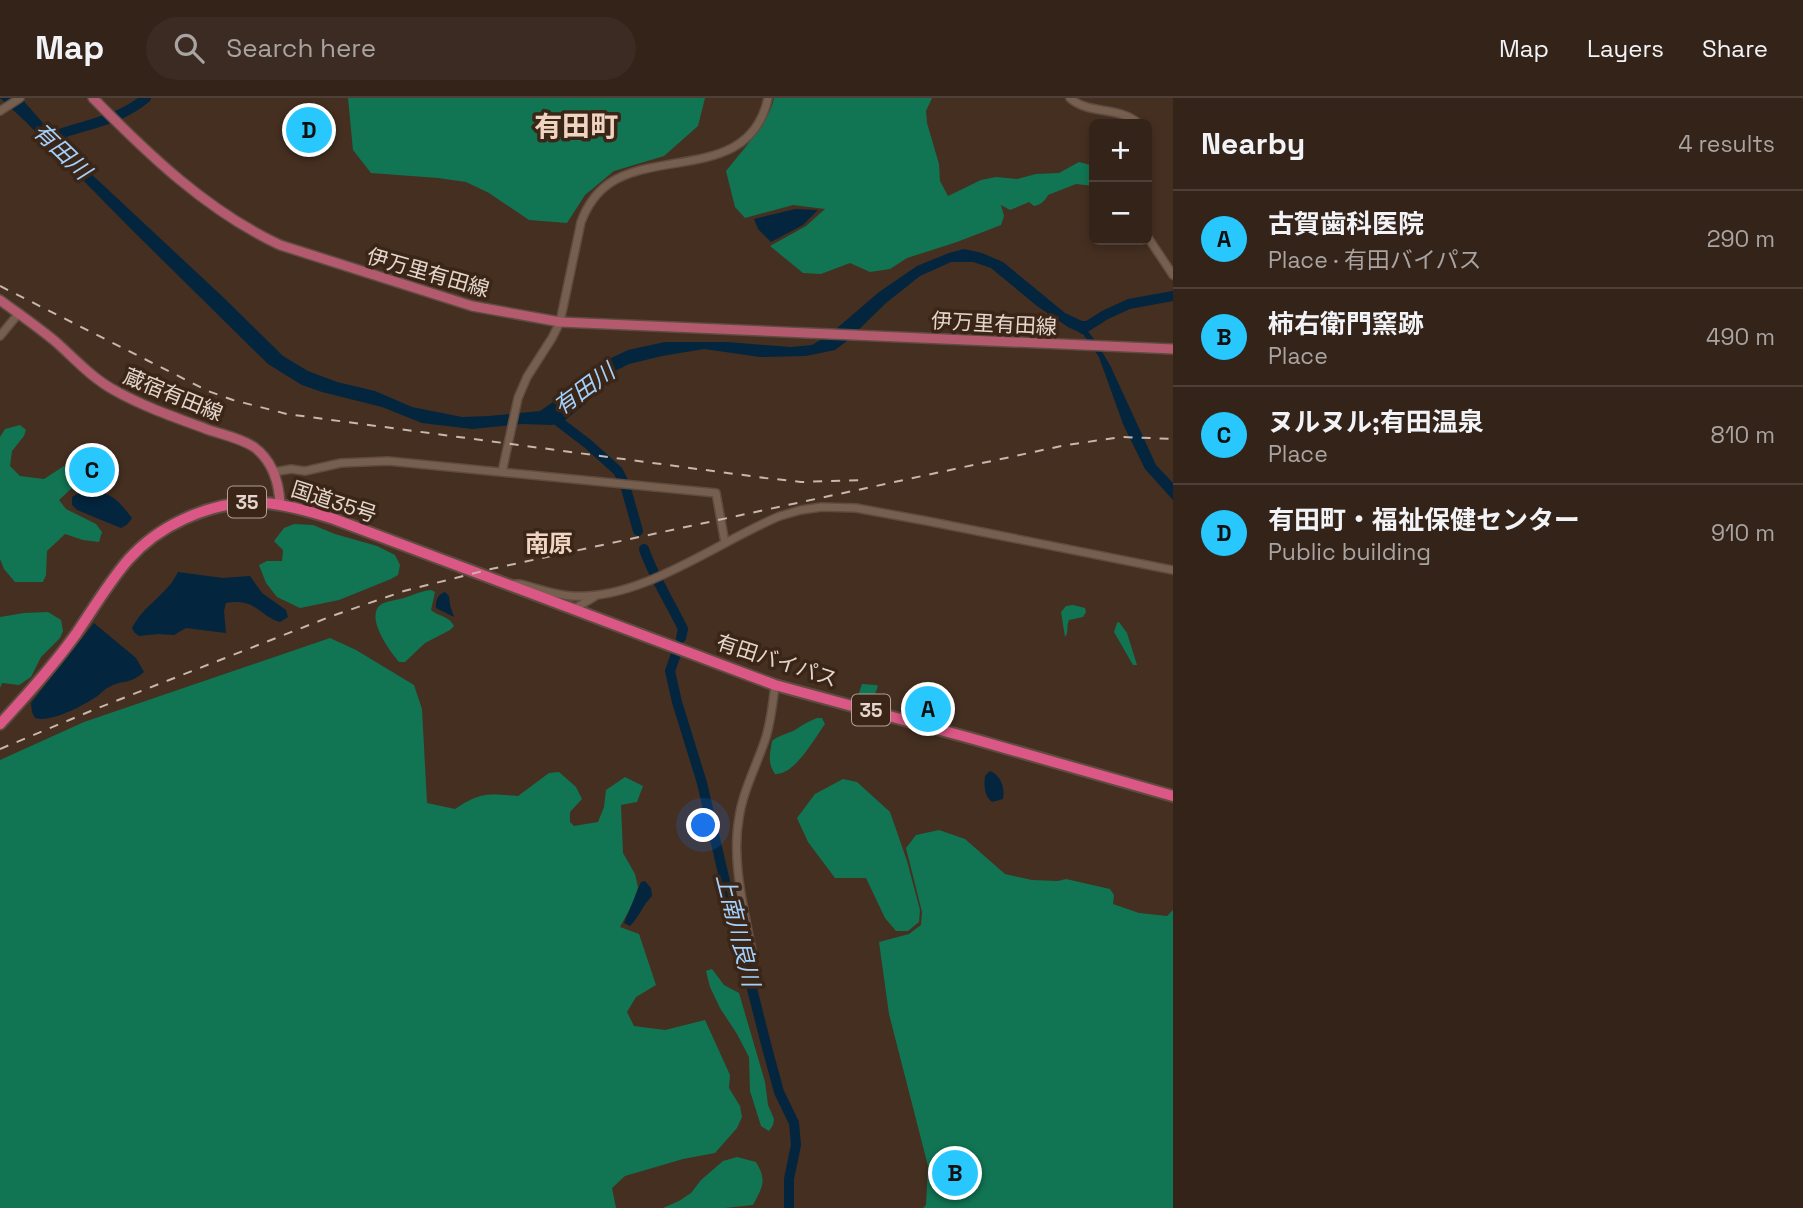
<!DOCTYPE html>
<meta charset="utf-8">
<style>
:root{--surface:#342319;--page:#3c2b22;--text:#f1f3f6;--muted:#a9a4a2;--line:#4e4038;--accent:#28c8ff}
body{margin:0;font-family:"Space Grotesk","Noto Sans JP",sans-serif;background:var(--page);color:var(--text)}
.controls{position:absolute;right:21px;top:21px;display:grid;overflow:hidden;border-radius:10px;box-shadow:0 4px 10px #0003}
.controls button{width:63px;height:63px;display:grid;place-items:center;padding:0;border:0;border-bottom:2px solid var(--line);background:var(--surface);color:var(--text);font:35px sans-serif}
.you{position:absolute;left:704px;top:728px;width:24px;height:24px;margin:-18px;border:5px solid #fff;border-radius:50%;background:#1a73e8;box-shadow:0 0 0 10px #1a73e833}
.badge{display:grid;place-items:center;width:46px;height:46px;border-radius:50%;background:var(--accent);color:#111;font-size:23px;font-weight:700}
.pin{position:absolute;translate:-50% -50%;border:4px solid #fff;box-shadow:0 2px 7px #0006}
.list{margin:0;padding:0;list-style:none}
h2{display:flex;justify-content:space-between;align-items:center;height:91px;margin:0;padding:0 28px;font-size:30px}
h2 small{font-size:23px;font-weight:400;color:var(--muted)}
.list li{display:grid;grid-template-columns:46px 1fr auto;gap:21px;align-items:center;box-sizing:border-box;height:98px;padding:0 28px;border-top:2px solid var(--line)}
.list b{display:block;font-size:26px;white-space:nowrap}
.list p{margin:0;font-size:23px;white-space:nowrap;color:var(--muted)}
.list em{font-size:23px;font-style:normal;color:var(--muted)}
.icon{flex:none;width:38px;height:38px;fill:none;stroke:currentColor;stroke-width:2;stroke-linecap:round;stroke-linejoin:round}
.map{position:relative;flex:none;width:1173px;height:1110px;overflow:hidden}
header{display:flex;align-items:center;gap:42px;box-sizing:border-box;height:98px;padding:0 35px;background:var(--surface);border-bottom:2px solid var(--line)}
header strong{font-size:33px}
nav{display:flex;gap:38px;margin-inline-start:auto;font-size:24px}
.search{width:490px;height:63px;background:var(--page);display:flex;align-items:center;gap:18px;box-sizing:border-box;padding:0 24px;border-radius:38px;color:var(--muted);font-size:26px}
main{display:flex}
aside{flex:1;background:var(--surface)}
.map>svg:first-child{display:block}
</style>
<header>
<strong>Map</strong>
<div class="search"><svg class="icon" aria-label="search" viewBox="0 0 24 24"><circle cx="10" cy="10" r="6"/><path d="M15 15l6 6"/></svg>Search here</div>
<nav><a>Map</a><a>Layers</a><a>Share</a></nav>
</header>
<main>
<div class="map">
<svg width="1173" height="1110" viewBox="0 0 1173 1110">
<rect width="100%" height="100%" fill="#452f21"/>
<g fill="#117553">
<path d="M 348,0 L 705,0 L 698,28 L 664,58 L 614,73 L 585,97 L 567,125 L 529,122 L 489,95 L 466,84 L 438,80 L 371,75 L 353,52 Z"/>
<path d="M 774,0 L 932,0 L 926,13 L 927,25 L 939,66 L 940,83 L 948,98 L 981,82 L 996,79 L 1017,81 L 1036,76 L 1059,75 L 1079,64 L 1094,68 L 1094,88 L 1076,86 L 1048,97 C 1045,103 1040,107 1034,108 L 1029,104 L 1010,112 L 1001,107 L 1004,118 L 1001,127 L 957,144 L 907,160 L 890,171 L 870,174 L 850,165 L 821,176 L 803,175 L 770,148 L 806,128 L 825,111 L 793,107 L 745,120 L 735,109 L 726,73 C 741,54 770,23 774,0 Z"/>
<path d="M 20,327 L 26,332 L 24,338 L 12,353 L 10,368 L 20,378 L 44,381 L 64,368 L 76,373 L 73,389 L 59,402 L 66,411 L 96,426 L 102,434 L 99,444 L 83,442 L 65,436 L 47,453 L 46,477 L 43,484 L 15,484 L 4,471 L 0,461 L 0,339 L 5,331 Z"/>
<path d="M 294,426 L 313,427 L 335,436 L 377,448 L 395,457 L 400,467 L 398,477 L 391,481 L 339,502 L 300,510 L 277,499 L 266,485 L 259,467 L 267,463 L 282,463 L 283,452 L 274,443 L 284,430 Z"/>
<path d="M 431,492 L 435,494 L 431,512 C 439,519 448,517 454,528 L 450,532 L 425,545 L 405,564 L 399,564 C 390,553 368,524 378,509 C 383,503 397,502 404,500 C 413,497 421,493 431,492 Z"/>
<path d="M 1073,507 L 1085,510 L 1086,514 L 1083,519 L 1069,522 C 1066,528 1069,535 1065,539 L 1061,514 L 1066,508 Z"/>
<path d="M 48,514 L 61,522 L 63,533 L 60,540 L 41,559 L 31,579 L 19,587 L 2,585 L 0,590 L 0,519 L 24,515 Z"/>
<path d="M 1119,524 L 1127,535 L 1137,567 L 1133,567 L 1114,534 L 1117,525 Z"/>
<path d="M 330,540 L 356,552 L 414,587 L 422,611 L 427,705 L 455,711 C 482,693 488,696 518,698 L 549,675 L 559,674 L 576,689 L 582,701 L 570,714 L 570,724 L 574,728 L 598,724 L 604,709 L 606,692 L 625,679 L 643,688 L 637,704 L 621,707 L 623,755 L 635,776 L 638,789 L 633,805 L 620,829 L 639,836 L 656,887 L 636,899 L 627,914 L 634,928 L 665,932 L 705,922 L 730,977 L 729,990 L 740,1008 L 742,1019 L 737,1030 L 715,1055 L 683,1061 L 625,1078 L 612,1090 L 616,1110 L 0,1110 L 0,662 L 84,624 Z"/>
<path d="M 862,586 L 876,587 L 878,588 C 875,598 872,602 862,603 L 858,598 Z"/>
<path d="M 817,620 L 822,620 L 825,626 C 814,641 795,677 775,676 C 767,664 770,656 772,643 C 779,637 787,636 795,632 C 802,627 809,623 817,620 Z"/>
<path d="M 843,681 L 857,684 L 890,714 L 907,763 L 920,812 L 919,824 L 908,833 L 896,833 L 885,820 L 866,780 L 835,780 L 808,744 L 797,720 L 815,696 Z"/>
<path d="M 939,732 L 965,741 L 1005,776 L 1032,782 L 1058,783 L 1066,781 L 1110,791 L 1114,797 L 1113,806 L 1139,815 L 1167,818 L 1173,812 L 1173,1110 L 923,1110 L 926,1107 L 928,1068 L 889,916 L 879,844 L 909,836 L 921,827 L 922,814 L 906,750 L 916,737 Z"/>
<path d="M 712,871 L 724,887 L 739,895 L 765,984 L 768,1007 L 774,1021 L 773,1027 L 769,1033 L 761,1028 L 750,993 L 749,959 L 737,936 L 720,910 L 710,889 L 706,873 Z"/>
<path d="M 737,1059 L 756,1064 C 767,1083 763,1088 753,1107 L 725,1110 L 663,1110 L 679,1103 L 691,1095 L 701,1082 L 723,1063 Z"/>
</g>
<g fill="#04253e">
<path d="M 0,0 L 21,0 L 49,32 L 55,34 L 57,39 L 72,58 L 224,200 L 283,258 L 308,273 L 337,284 L 375,293 L 412,309 L 462,319 L 489,318 L 540,313 L 582,284 L 605,263 L 628,252 L 665,244 L 727,244 L 791,249 L 812,247 L 829,237 L 879,194 L 917,168 L 949,155 L 964,151 L 982,155 L 1003,164 L 1065,215 L 1082,223 L 1088,223 L 1086,231 L 1094,241 L 1110,267 L 1156,367 L 1173,385 L 1173,402 L 1145,371 L 1123,326 L 1099,259 L 1083,236 L 1068,229 L 1037,208 L 991,170 L 973,164 L 951,164 L 920,178 L 886,205 L 847,243 L 835,252 L 806,258 L 760,259 L 704,251 L 662,258 L 629,266 L 609,276 L 586,305 L 564,323 L 552,327 L 522,326 L 472,331 L 422,325 L 382,309 L 322,294 L 302,287 L 268,266 L 130,130 L 26,24 Z"/>
<path d="M 795,111 L 818,112 L 803,127 L 771,144 L 758,131 L 754,121 Z"/>
<path d="M 89,394 C 112,394 118,402 132,420 C 129,425 126,428 121,430 L 77,412 L 72,407 L 72,399 L 79,395 Z"/>
<path d="M 178,474 L 223,480 L 250,478 L 262,495 L 286,512 L 288,519 L 280,524 C 258,517 256,500 226,505 L 224,513 L 226,535 L 186,530 L 174,537 L 158,536 L 139,538 L 134,534 L 132,530 C 141,512 156,503 168,489 C 172,485 175,479 178,474 Z"/>
<path d="M 445,494 L 449,498 L 450,507 L 454,519 L 436,510 C 435,503 438,496 445,494 Z"/>
<path d="M 94,525 L 136,560 L 144,574 C 129,587 124,581 109,589 C 104,591 101,596 96,599 C 82,608 51,625 35,620 L 32,614 L 31,605 Z"/>
<path d="M 990,673 C 1001,677 1005,690 1003,701 L 992,704 C 984,698 984,687 985,678 Z"/>
<path d="M 645,783 L 651,790 L 652,798 C 643,807 639,819 630,828 L 624,825 L 641,784 Z"/>
</g>
<g fill="none" stroke-linecap="round" stroke-linejoin="round">
<g stroke="#04253e" stroke-width="10">
<path d="M 48,40 C 83,26 116,25 146,0"/>
<path d="M 1083,231 L 1105,217 L 1129,206 L 1173,198"/>
<path d="M 550,317 L 588,346 L 618,373 L 625,387 L 638,433"/>
<path d="M 644,451 C 654,480 670,504 683,531 L 681,540"/>
<path d="M 676,556 L 670,573 L 677,604 L 702,685 L 726,788 L 766,946 L 779,994 L 794,1025 L 796,1047 L 789,1081 L 789,1110"/>
</g>
<defs>
<g id="minor">
<path d="M 1070,0 C 1088,17 1121,8 1139,26"/>
<path d="M 0,13 L 20,0"/>
<path d="M 1147,138 L 1173,177"/>
<path d="M 0,238 L 19,215"/>
<path d="M 274,374 L 291,371 L 305,373 L 341,365 L 388,363 L 716,395 L 725,445"/>
<path d="M 502,374 L 518,300 L 527,279 L 552,240 L 560,224 L 581,124 C 587,108 595,95 610,85 C 660,52 751,81 768,0"/>
<path d="M 514,486 L 520,486 C 537,490 554,497 572,498 C 641,503 717,444 780,418 L 801,412 L 822,409 L 856,410 L 927,423 L 1173,472"/>
<path d="M 574,511 L 594,499"/>
<path d="M 753,858 C 745,815 731,764 739,720 C 743,692 757,667 766,639 C 771,622 773,605 775,587"/>
</g>
<g id="major">
<path d="M 93,0 C 148,56 207,113 280,147 L 472,208 L 560,224 L 1173,251"/>
<path d="M 0,202 C 19,216 38,229 56,244 C 75,261 92,280 114,292 C 144,309 177,320 209,332 C 224,337 240,340 254,349 C 273,363 279,384 280,406"/>
</g>
<path id="highway" d="M 0,626 C 27,597 53,568 76,536 C 93,511 109,484 128,462 C 144,444 162,431 184,421 C 240,395 278,403 334,421 L 775,587 L 970,640 L 1173,698"/>
</defs>
<use href="#minor" stroke="#5e4c40" stroke-width="10"/>
<use href="#major" stroke="#5e4c40" stroke-width="12"/>
<use href="#highway" stroke="#5e4c40" stroke-width="14"/>
<use href="#minor" stroke="#775f4f" stroke-width="7"/>
<use href="#major" stroke="#b35a6f" stroke-width="9"/>
<use href="#highway" stroke="#db5785" stroke-width="10"/>
<g stroke="#c7b7ae" stroke-width="2" stroke-dasharray="9 9" stroke-linecap="butt">
<path d="M 0,188 L 208,293 L 233,302 L 287,316 L 765,380 L 801,384 L 863,382"/>
<path d="M 0,651 L 98,610 L 332,518 L 404,493 L 491,471 L 1066,347 L 1122,339 L 1173,341"/>
</g>
</g>
<g text-anchor="middle" stroke-width="7" stroke-linejoin="round" paint-order="stroke">
<g fill="#3a2517" stroke="#b1a196" stroke-width="2">
<rect x="228" y="388.5" width="38" height="31" rx="5"/>
<rect x="852" y="596.5" width="38" height="31" rx="5"/>
</g>
<g font-size="19" font-weight="bold" fill="#e4d6cd">
<text x="247" y="411">35</text>
<text x="871" y="619">35</text>
</g>
<g font-size="21" fill="#e4d6cd" stroke="#3a2517">
<text transform="translate(428 175) rotate(16)" y="7">伊万里有田線</text>
<text transform="translate(994 226) rotate(3)" y="7">伊万里有田線</text>
<text transform="translate(173 297) rotate(22)" y="7">蔵宿有田線</text>
<text transform="translate(334 404) rotate(18)" y="7">国道35号</text>
<text transform="translate(777 563) rotate(18)" y="7">有田バイパス</text>
</g>
<g font-size="23" font-style="italic" fill="#a2d1fd" stroke="#3a2517">
<text transform="translate(62 53) rotate(44)" y="8">有田川</text>
<text transform="translate(584 291) rotate(-36)" y="8">有田川</text>
<text transform="translate(738 832) rotate(76)" y="8">上南川良川</text>
</g>
<g font-size="24" font-weight="bold" fill="#f0d4c2" stroke="#3a2517">
<text x="549" y="454">南原</text>
</g>
<g font-size="28" font-weight="bold" fill="#f0d4c2" stroke="#3a2517">
<text x="576" y="38">有田町</text>
</g>
</g>
</svg>
<div class="controls">
<button>+</button>
<button>−</button>
</div>
<div class="you"></div>
<div class="pin badge" style="left:928px;top:611px">A</div>
<div class="pin badge" style="left:955px;top:1075px">B</div>
<div class="pin badge" style="left:92px;top:372px">C</div>
<div class="pin badge" style="left:309px;top:32px">D</div>
</div>
<aside>
<h2>Nearby<small>4 results</small></h2>
<ul class="list">
<li><span class="badge">A</span><div><b>古賀歯科医院</b><p>Place · 有田バイパス</p></div><em>290 m</em></li>
<li><span class="badge">B</span><div><b>柿右衛門窯跡</b><p>Place</p></div><em>490 m</em></li>
<li><span class="badge">C</span><div><b>ヌルヌル;有田温泉</b><p>Place</p></div><em>810 m</em></li>
<li><span class="badge">D</span><div><b>有田町・福祉保健センター</b><p>Public building</p></div><em>910 m</em></li>
</ul>
</aside>
</main>
